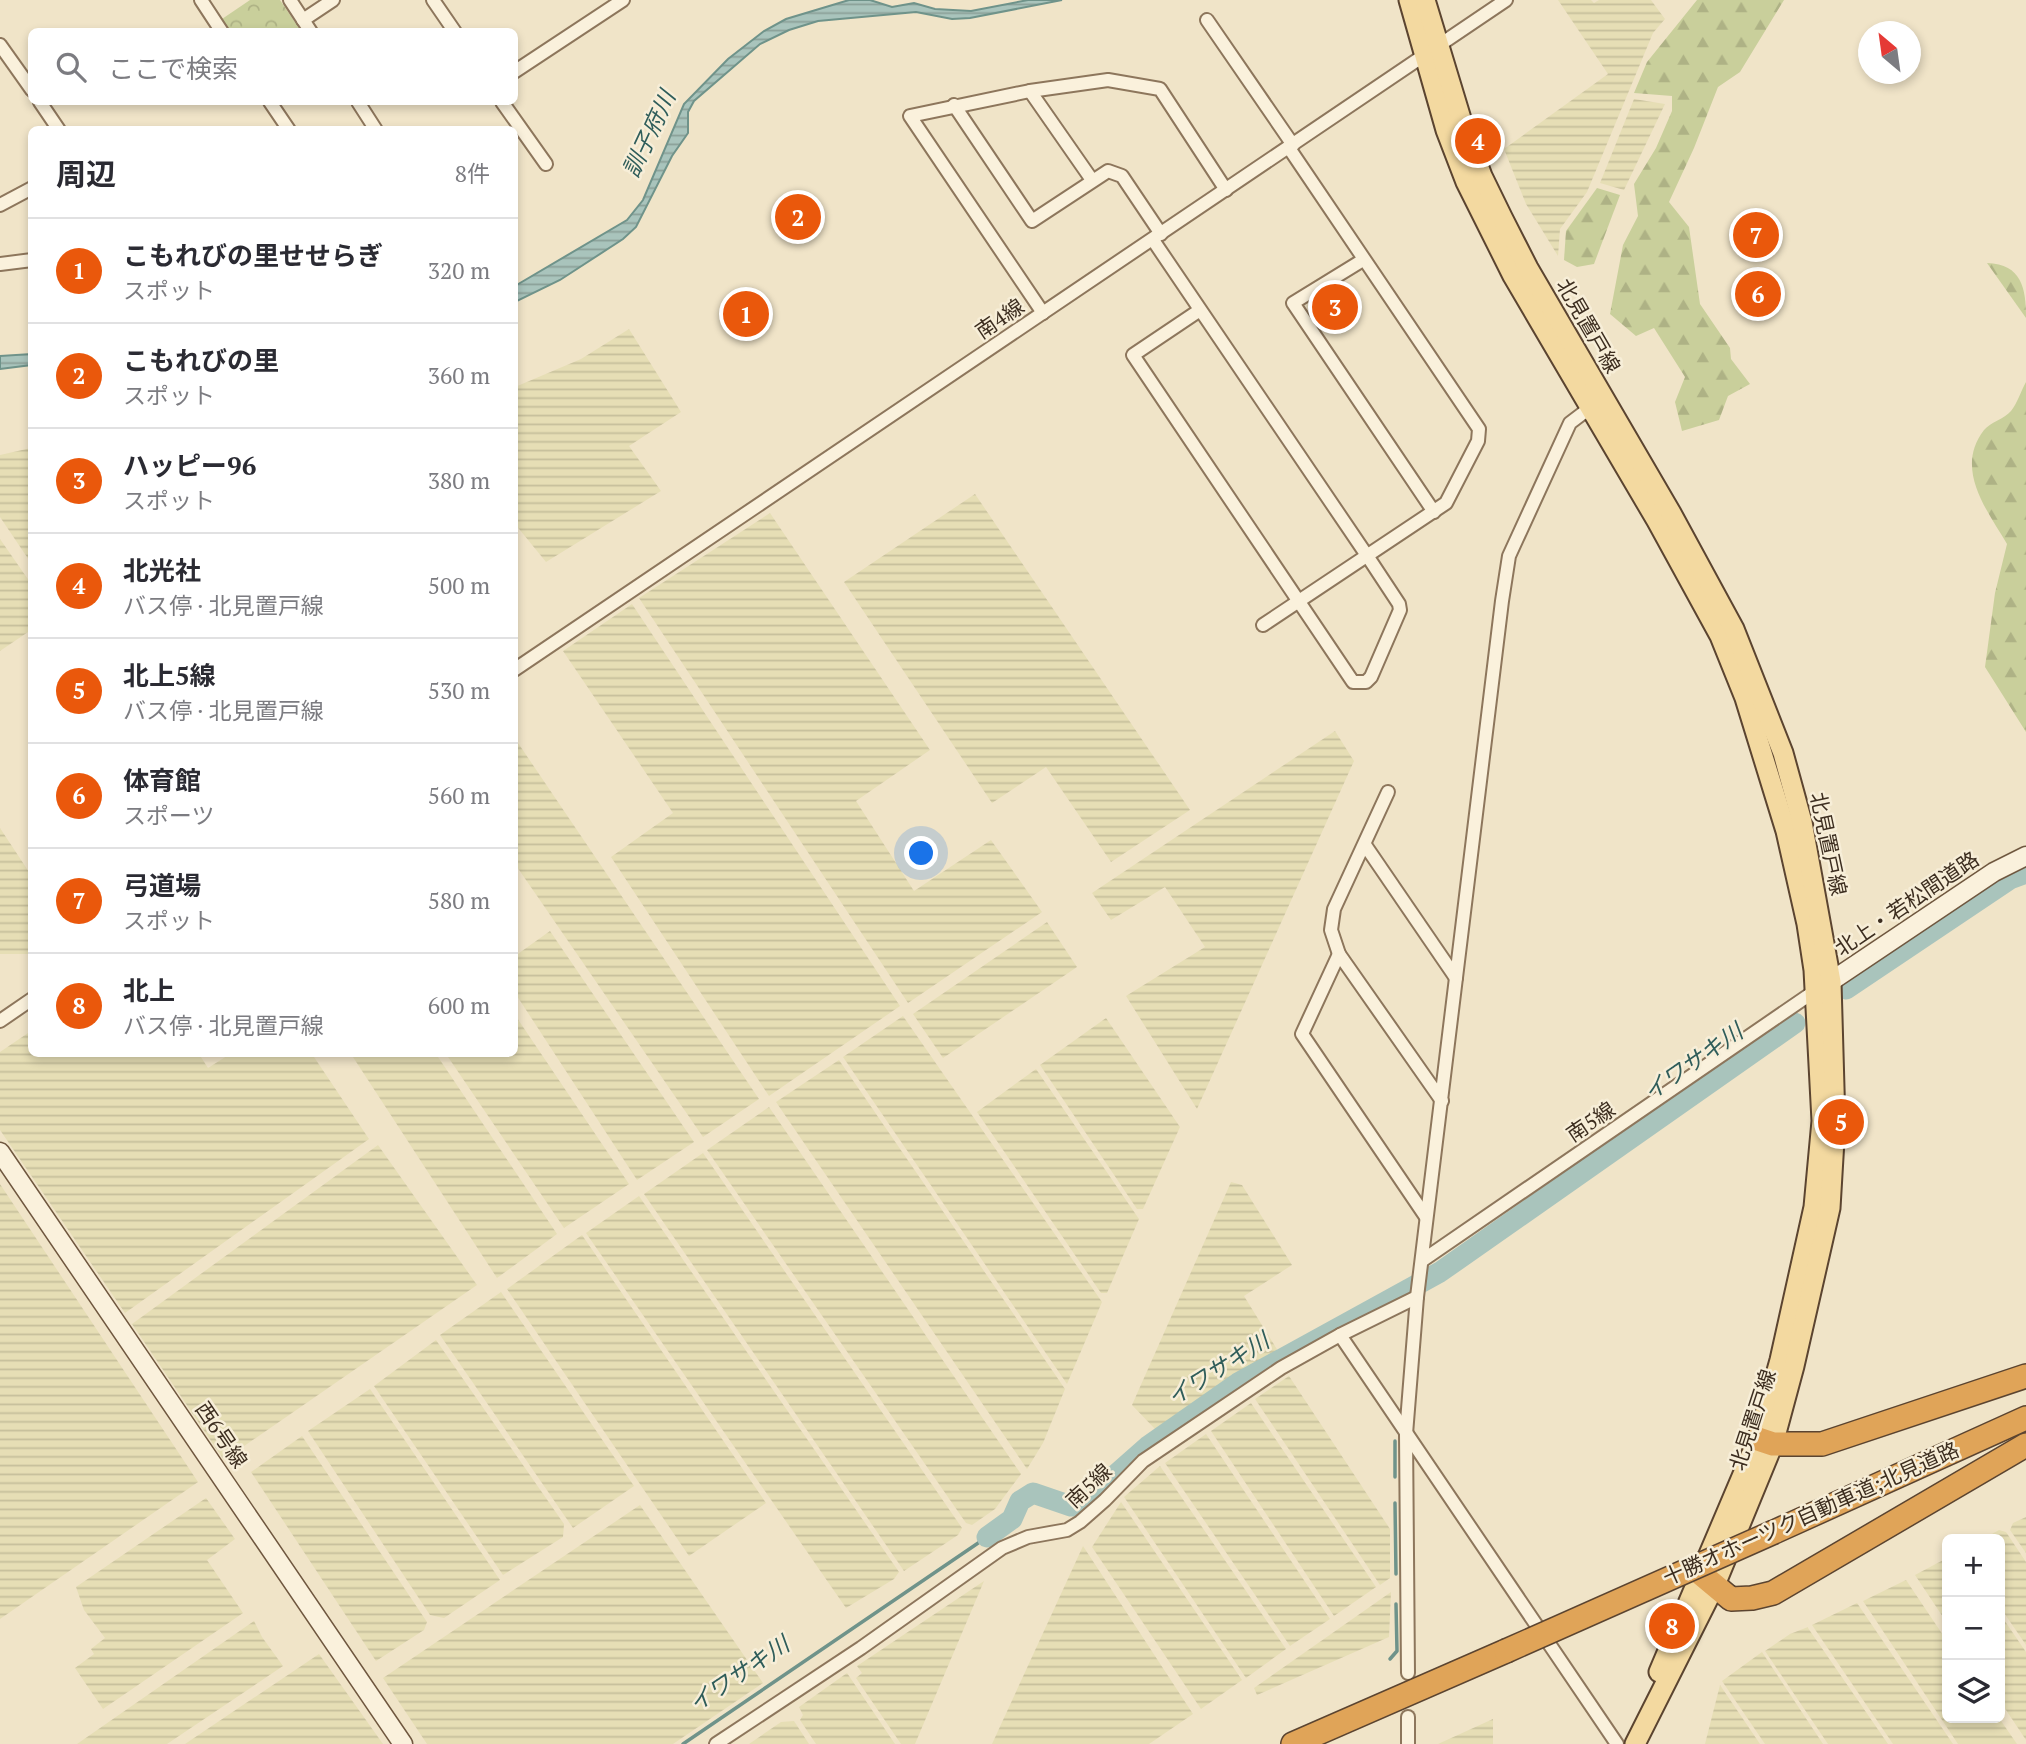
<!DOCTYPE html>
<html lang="ja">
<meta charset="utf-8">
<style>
:root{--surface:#fff;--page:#f7f7f7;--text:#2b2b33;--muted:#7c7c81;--line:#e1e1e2;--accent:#ea580c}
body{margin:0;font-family:"PT Serif","Noto Sans JP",serif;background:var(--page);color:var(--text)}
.controls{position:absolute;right:21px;bottom:21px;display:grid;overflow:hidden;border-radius:10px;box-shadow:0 4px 10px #0003}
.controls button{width:63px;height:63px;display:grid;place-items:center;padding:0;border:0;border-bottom:2px solid var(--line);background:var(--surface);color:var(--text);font:35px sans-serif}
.compass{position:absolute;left:1858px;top:21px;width:63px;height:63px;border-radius:50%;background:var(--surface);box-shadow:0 4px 10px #0003;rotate:331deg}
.you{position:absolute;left:922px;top:854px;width:24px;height:24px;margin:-18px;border:5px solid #fff;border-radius:50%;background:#1a73e8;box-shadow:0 0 0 10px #1a73e833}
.badge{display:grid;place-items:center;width:46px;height:46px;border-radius:50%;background:var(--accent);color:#fff;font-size:23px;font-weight:700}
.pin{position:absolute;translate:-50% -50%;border:4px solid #fff;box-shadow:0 2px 7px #0006}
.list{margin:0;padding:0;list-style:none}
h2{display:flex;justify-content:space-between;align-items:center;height:91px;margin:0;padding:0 28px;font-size:30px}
h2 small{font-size:23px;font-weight:400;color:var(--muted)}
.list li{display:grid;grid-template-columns:46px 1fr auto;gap:21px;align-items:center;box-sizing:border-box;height:105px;padding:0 28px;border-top:2px solid var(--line)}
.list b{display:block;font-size:26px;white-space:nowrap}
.list p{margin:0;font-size:23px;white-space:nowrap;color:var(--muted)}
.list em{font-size:23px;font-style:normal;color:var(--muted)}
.icon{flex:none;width:38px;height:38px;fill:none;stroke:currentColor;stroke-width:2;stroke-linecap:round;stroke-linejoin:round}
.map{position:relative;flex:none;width:2026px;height:1744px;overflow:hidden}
.search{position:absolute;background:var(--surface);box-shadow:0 4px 10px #0003;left:28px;top:28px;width:490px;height:77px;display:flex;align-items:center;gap:18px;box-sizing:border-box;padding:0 24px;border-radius:10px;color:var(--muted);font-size:26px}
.panel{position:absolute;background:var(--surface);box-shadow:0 4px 10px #0003;left:28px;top:126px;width:490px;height:931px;border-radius:10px}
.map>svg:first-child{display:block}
</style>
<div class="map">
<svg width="2026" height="1744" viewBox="0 0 2026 1744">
<defs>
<pattern id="farmland-rules" width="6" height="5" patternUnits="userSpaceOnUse" patternTransform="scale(1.75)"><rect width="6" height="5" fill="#e6deb5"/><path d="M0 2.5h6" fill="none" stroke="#c6bf9b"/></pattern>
<pattern id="forest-firs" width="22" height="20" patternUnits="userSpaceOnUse" patternTransform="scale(1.75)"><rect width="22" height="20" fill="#c9cf9b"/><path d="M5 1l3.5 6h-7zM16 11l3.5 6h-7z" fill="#aeb285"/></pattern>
<pattern id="park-crowns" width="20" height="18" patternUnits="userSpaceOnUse" patternTransform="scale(1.75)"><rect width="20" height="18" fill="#c9cf9b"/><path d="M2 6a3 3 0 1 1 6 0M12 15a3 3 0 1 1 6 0" fill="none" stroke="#aeb285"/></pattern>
<pattern id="water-rules" width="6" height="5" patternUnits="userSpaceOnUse" patternTransform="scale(1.75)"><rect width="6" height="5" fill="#a9c4bc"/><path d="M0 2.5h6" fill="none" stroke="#8ba098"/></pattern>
</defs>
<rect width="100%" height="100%" fill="#f0e4c8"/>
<g fill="url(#farmland-rules)">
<path d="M 1558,0 L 1591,0 L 1594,3 L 1599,0 L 1651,0 L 1665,19 L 1653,33 L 1587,192 L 1560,229 L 1558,256 L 1526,204 L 1504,149 L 1608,74 Z"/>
<path d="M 1634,99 L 1665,104 L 1624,190 L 1600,183 Z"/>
<path d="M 629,329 L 681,412 L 629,446 L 661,491 L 546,562 L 515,524 L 515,387 L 581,359 Z"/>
<path d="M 31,448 L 32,448 L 31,563 L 0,517 L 0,455 Z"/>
<path d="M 975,494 L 1190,810 L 1111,862 L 1046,767 L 992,803 L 844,582 Z"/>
<path d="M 770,513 L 930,750 L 856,801 L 914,891 L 991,840 L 1042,912 L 908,1003 L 639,598 Z"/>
<path d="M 0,539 L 32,585 L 31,630 L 0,651 Z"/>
<path d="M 632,604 L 900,1006 L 769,1096 L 611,857 L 673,813 L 563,651 Z"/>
<path d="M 1335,731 L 1354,761 L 1197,1109 L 1126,996 L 1205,947 L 1165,887 L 1111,920 L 1092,893 Z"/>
<path d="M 514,737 L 759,1099 L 703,1137 L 515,864 Z"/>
<path d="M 0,828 L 31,875 L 31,954 L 0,954 Z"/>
<path d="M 1047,922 L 1077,967 L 943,1058 L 913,1014 Z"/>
<path d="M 550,931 L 694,1142 L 637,1180 L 515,993 L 515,956 Z"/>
<path d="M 515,1015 L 629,1184 L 564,1228 L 446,1054 L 514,1054 Z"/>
<path d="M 903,1016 L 1102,1302 L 1067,1384 L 843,1057 Z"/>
<path d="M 1106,1018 L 1180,1127 L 1143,1209 L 1137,1209 L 1040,1065 Z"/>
<path d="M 31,1031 L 32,1054 L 199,1054 L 208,1068 L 230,1054 L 312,1054 L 369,1139 L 125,1313 L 0,1130 L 0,1052 Z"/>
<path d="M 351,1054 L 436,1054 L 557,1234 L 497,1278 Z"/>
<path d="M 839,1060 L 1065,1389 L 1043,1443 L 1027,1469 L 776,1102 Z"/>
<path d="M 1036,1069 L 1139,1219 L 1107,1293 L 1101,1293 L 977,1112 Z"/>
<path d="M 769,1107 L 1021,1474 L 995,1509 L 972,1525 L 966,1523 L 707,1150 Z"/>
<path d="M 378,1145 L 477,1285 L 224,1460 L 132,1324 Z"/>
<path d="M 703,1153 L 962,1528 L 958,1535 L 904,1571 L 644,1194 Z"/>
<path d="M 1231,1182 L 1242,1185 L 1292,1265 L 1244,1296 L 1278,1351 L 1227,1379 L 1155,1429 L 1132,1405 Z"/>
<path d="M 0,1184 L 198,1482 L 0,1619 Z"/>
<path d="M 639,1196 L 899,1572 L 894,1579 L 846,1608 L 586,1233 Z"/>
<path d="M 582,1235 L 766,1503 L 689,1556 L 507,1289 Z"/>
<path d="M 501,1292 L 634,1486 L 573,1528 L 440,1335 Z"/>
<path d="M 436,1340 L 564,1524 L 563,1537 L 503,1575 L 374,1386 Z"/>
<path d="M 1289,1376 L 1390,1529 L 1390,1578 L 1380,1585 L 1255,1399 Z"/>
<path d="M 370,1389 L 500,1580 L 444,1618 L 430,1615 L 308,1431 Z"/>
<path d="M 1251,1403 L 1376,1587 L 1334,1616 L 1211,1431 Z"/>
<path d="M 1206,1434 L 1330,1619 L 1290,1646 L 1165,1463 Z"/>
<path d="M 302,1436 L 427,1622 L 424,1630 L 376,1661 L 251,1472 Z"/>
<path d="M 1160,1466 L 1286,1649 L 1246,1678 L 1124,1497 Z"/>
<path d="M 206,1498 L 235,1539 L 207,1560 L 243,1613 L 103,1709 L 75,1668 L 94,1654 L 91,1649 L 105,1638 L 84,1610 L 76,1587 Z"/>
<path d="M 1121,1502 L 1242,1680 L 1201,1709 L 1092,1547 Z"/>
<path d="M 640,1505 L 763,1683 L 673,1744 L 427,1744 L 383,1678 Z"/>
<path d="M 2026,1517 L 2026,1553 L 2010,1530 L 2013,1523 Z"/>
<path d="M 1999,1530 L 2006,1532 L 2026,1562 L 2026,1645 L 2000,1607 L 2000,1539 L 1983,1539 Z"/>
<path d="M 1083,1546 L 1193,1714 L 1149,1744 L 992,1744 Z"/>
<path d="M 1947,1558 L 1947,1623 L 1915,1575 Z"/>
<path d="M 1906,1580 L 1947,1641 L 1947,1718 L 1999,1718 L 2017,1744 L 1958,1744 L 1863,1601 Z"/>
<path d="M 984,1581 L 915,1744 L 901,1744 L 856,1678 L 862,1673 L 857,1666 Z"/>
<path d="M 1391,1592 L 1389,1637 L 1257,1695 L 1254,1688 Z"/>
<path d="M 1857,1603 L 1953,1744 L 1893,1744 L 1812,1625 Z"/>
<path d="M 2000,1614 L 2026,1652 L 2026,1740 L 2000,1701 Z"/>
<path d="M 254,1621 L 262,1637 L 283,1666 L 167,1744 L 77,1744 Z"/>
<path d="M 1808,1627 L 1808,1628 L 1888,1744 L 1828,1744 L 1765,1651 L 1790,1634 Z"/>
<path d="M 1762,1652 L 1823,1744 L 1765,1744 L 1722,1681 Z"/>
<path d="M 319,1654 L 383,1744 L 185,1744 Z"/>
<path d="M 847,1673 L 895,1744 L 816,1744 L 800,1720 L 803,1715 L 799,1707 Z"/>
<path d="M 1720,1685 L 1760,1744 L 1705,1744 Z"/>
<path d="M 1493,1719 L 1493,1744 L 1438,1744 Z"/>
<path d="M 794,1721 L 809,1744 L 749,1744 L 781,1722 Z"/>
</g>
<g fill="url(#forest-firs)">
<path d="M 1697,0 L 1784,0 L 1740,72 L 1718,87 L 1694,148 L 1669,202 L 1689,227 L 1700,304 L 1730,348 L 1731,359 L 1750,384 L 1728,396 L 1719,420 L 1682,431 L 1675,402 L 1685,377 L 1654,328 L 1636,336 L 1610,314 L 1623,245 L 1638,216 L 1634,184 L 1656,148 L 1672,111 L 1672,96 L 1634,93 L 1647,62 Z"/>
<path d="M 1597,188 L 1620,195 L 1594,264 L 1577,267 L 1564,260 L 1566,231 Z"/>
<path d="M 1987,263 C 2022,264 2026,289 2026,318 Z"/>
<path d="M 2026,382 L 2026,732 L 1985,667 L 1995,593 L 2007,544 C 1987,510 1954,469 1984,430 C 1991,422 2004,419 2011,411 C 2017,404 2021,391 2026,382 Z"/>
</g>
<path fill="url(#park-crowns)" d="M 250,0 L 280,0 L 299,28 L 293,31 L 230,31 L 222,19 Z"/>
<g fill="url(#water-rules)" stroke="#6f938a" stroke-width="2">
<path d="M 849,0 L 870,0 L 892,7 L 914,3 L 935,9 L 971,11 L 1028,0 L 1062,0 L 970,18 L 952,19 L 916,12 L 818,21 L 789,30 L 760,44 L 694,101 L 688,112 L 688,133 L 672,156 L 636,227 L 623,239 L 560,280 L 515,302 L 515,286 L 627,220 L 643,200 L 684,104 L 728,59 L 764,31 L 786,19 Z"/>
<path d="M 31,354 L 31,365 L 0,369 L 0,356 Z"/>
</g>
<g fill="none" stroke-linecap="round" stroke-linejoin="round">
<g stroke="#6f938a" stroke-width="3.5">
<path d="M 1406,1295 L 1407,1290"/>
<path d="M 1395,1441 L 1395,1477"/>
<path d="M 1395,1503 L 1396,1574"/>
<path d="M 1390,1659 L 1397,1651 L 1396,1604"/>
<path d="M 683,1744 L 987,1537"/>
</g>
<g stroke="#a9c4bc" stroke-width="21">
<path d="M 1846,989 L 2010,879 L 2026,873"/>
<path d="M 987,1537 L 1012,1519 L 1020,1501 L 1033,1493 L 1071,1506 L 1080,1506 L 1148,1446 L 1238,1383 L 1440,1272 L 1795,1023"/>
</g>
<defs>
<g id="street">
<path d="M 201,0 L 222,32"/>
<path d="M 290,0 L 311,32"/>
<path d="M 433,0 L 455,32"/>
<path d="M 303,20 L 333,0"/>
<path d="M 1207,20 L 1293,145"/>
<path d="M 0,45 L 32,90"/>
<path d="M 514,72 L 623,0"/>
<path d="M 1030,91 L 1092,180"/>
<path d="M 40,102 L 59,130"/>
<path d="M 270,102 L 289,130"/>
<path d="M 358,102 L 376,130"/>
<path d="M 502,102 L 546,164"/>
<path d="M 954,105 L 1032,221 L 1108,171 L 1122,176 L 1161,234"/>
<path d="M 0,205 L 32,188"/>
<path d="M 1153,240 L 1368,557 L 1399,604 L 1400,610 L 1371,677 L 1366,682 L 1353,682 L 1133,355 L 1200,310"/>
<path d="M 1363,260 L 1293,303 L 1434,512"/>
<path d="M 0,264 L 32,260"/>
<path d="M 1043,313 L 910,116 L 1030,91 L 1108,80 L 1160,89 L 1226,190"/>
<path d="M 1263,625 L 1446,503 L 1478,441 L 1479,429 L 1289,148"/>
<path d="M 514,670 L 1506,0"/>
<path d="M 1365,845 L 1456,978"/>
<path d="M 1339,954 L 1331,930 L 1334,909 L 1388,792"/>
<path d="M 0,1021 L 32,999"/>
<path d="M 1426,1217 L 1302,1034 L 1339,954 L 1442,1101"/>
<path d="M 1423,1260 L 1815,991"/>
<path d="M 1340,1335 L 1617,1744"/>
<path d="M 1408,1673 L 1406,1434 L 1417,1297 L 1502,601 L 1509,556 L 1570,423 L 1595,404"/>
<path d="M 1408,1717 L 1408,1744"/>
<path d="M 716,1744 L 861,1648 L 1002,1548 L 1028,1537 L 1067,1530 L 1080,1522 L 1105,1500 L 1143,1461 L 1281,1368 L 1340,1335 L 1417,1297"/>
</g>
<g id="secondary">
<path d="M 1821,988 L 1994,872 L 2026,856"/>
<path d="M 0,1152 L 403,1744"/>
</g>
<g id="primary">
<path d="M 1409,0 L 1446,130 L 1466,182 L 1513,276 L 1657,521 L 1720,636 L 1745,698 L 1786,831 L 1807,924 L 1814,970 L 1822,1121 L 1814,1207 L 1780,1360 L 1758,1439 L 1659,1672"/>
<path d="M 1425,0 L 1462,122 L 1482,176 L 1502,217 L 1528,268 L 1671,513 L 1734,629 L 1783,753 L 1802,822 L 1831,982 L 1835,1123 L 1830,1208 L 1794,1366 L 1773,1444 L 1715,1585 L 1635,1744"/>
</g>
<g id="highway">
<path d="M 1758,1439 L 1773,1444 L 1822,1444 L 2026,1376"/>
<path d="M 1774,1532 L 2026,1418"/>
<path d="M 1701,1574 L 1731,1599 L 1752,1598 L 1773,1593 L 2026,1445"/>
<path d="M 1293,1744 L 1506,1651"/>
</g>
</defs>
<use href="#street" stroke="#8d765c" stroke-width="16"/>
<use href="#secondary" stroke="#6f573f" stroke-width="21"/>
<use href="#primary" stroke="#5b4430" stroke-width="23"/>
<use href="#highway" stroke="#5b4430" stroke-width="26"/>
<use href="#street" stroke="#faf1dc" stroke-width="12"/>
<use href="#secondary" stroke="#faf1dc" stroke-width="18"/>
<use href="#primary" stroke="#f3d9a0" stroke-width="19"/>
<use href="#highway" stroke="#e0a458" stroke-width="23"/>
<defs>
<path id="highway-bridge" d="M 1506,1651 L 1774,1532"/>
</defs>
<use href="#highway-bridge" stroke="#5b4430" stroke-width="26" stroke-linecap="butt"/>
<use href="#highway-bridge" stroke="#e0a458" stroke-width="23"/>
</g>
<g text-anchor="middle" stroke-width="5" stroke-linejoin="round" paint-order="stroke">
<g font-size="21" fill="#3d2e20" stroke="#f7eed8">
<text transform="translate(1000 319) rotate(-34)" y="7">南4線</text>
<text transform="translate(1588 326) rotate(60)" y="7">北見置戸線</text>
<text transform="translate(1828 844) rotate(78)" y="7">北見置戸線</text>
<text transform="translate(1907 904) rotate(-34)" y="7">北上・若松間道路</text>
<text transform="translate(1591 1122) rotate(-34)" y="7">南5線</text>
<text transform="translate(1753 1420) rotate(-72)" y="7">北見置戸線</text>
<text transform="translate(221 1435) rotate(56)" y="7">西6号線</text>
<text transform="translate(1089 1486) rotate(-43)" y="7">南5線</text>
<text transform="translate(1811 1514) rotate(-24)" y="7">十勝オホーツク自動車道;北見道路</text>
</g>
<g font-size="23" font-style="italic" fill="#2f5d5a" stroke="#f7eed8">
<text transform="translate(649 134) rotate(-65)" y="8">訓子府川</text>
<text transform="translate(1693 1062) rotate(-35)" y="8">イワサキ川</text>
<text transform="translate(1218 1369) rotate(-32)" y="8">イワサキ川</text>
<text transform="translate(739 1674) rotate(-34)" y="8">イワサキ川</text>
</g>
</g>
</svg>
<div class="controls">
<button>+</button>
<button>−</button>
<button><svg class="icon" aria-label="layers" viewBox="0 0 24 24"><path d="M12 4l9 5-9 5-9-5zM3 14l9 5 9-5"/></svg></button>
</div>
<svg class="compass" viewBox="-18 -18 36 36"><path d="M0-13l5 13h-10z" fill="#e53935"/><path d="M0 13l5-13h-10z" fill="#7c7c81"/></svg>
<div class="you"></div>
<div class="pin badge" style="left:746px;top:314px">1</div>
<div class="pin badge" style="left:798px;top:217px">2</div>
<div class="pin badge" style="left:1335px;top:307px">3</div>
<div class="pin badge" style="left:1478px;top:141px">4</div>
<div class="pin badge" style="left:1841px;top:1122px">5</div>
<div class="pin badge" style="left:1758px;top:294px">6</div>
<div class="pin badge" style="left:1756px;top:235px">7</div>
<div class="pin badge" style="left:1672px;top:1626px">8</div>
<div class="search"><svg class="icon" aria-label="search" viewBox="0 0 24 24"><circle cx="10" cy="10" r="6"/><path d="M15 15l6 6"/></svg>ここで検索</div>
<section class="panel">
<h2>周辺<small>8件</small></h2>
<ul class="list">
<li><span class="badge">1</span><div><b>こもれびの里せせらぎ</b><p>スポット</p></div><em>320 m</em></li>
<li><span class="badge">2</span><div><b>こもれびの里</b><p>スポット</p></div><em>360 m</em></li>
<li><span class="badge">3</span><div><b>ハッピー96</b><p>スポット</p></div><em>380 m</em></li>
<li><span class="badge">4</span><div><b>北光社</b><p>バス停 · 北見置戸線</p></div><em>500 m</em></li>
<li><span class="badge">5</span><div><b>北上5線</b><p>バス停 · 北見置戸線</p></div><em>530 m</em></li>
<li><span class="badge">6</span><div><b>体育館</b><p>スポーツ</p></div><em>560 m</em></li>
<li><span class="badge">7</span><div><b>弓道場</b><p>スポット</p></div><em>580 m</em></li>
<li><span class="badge">8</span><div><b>北上</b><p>バス停 · 北見置戸線</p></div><em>600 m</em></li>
</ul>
</section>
</div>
